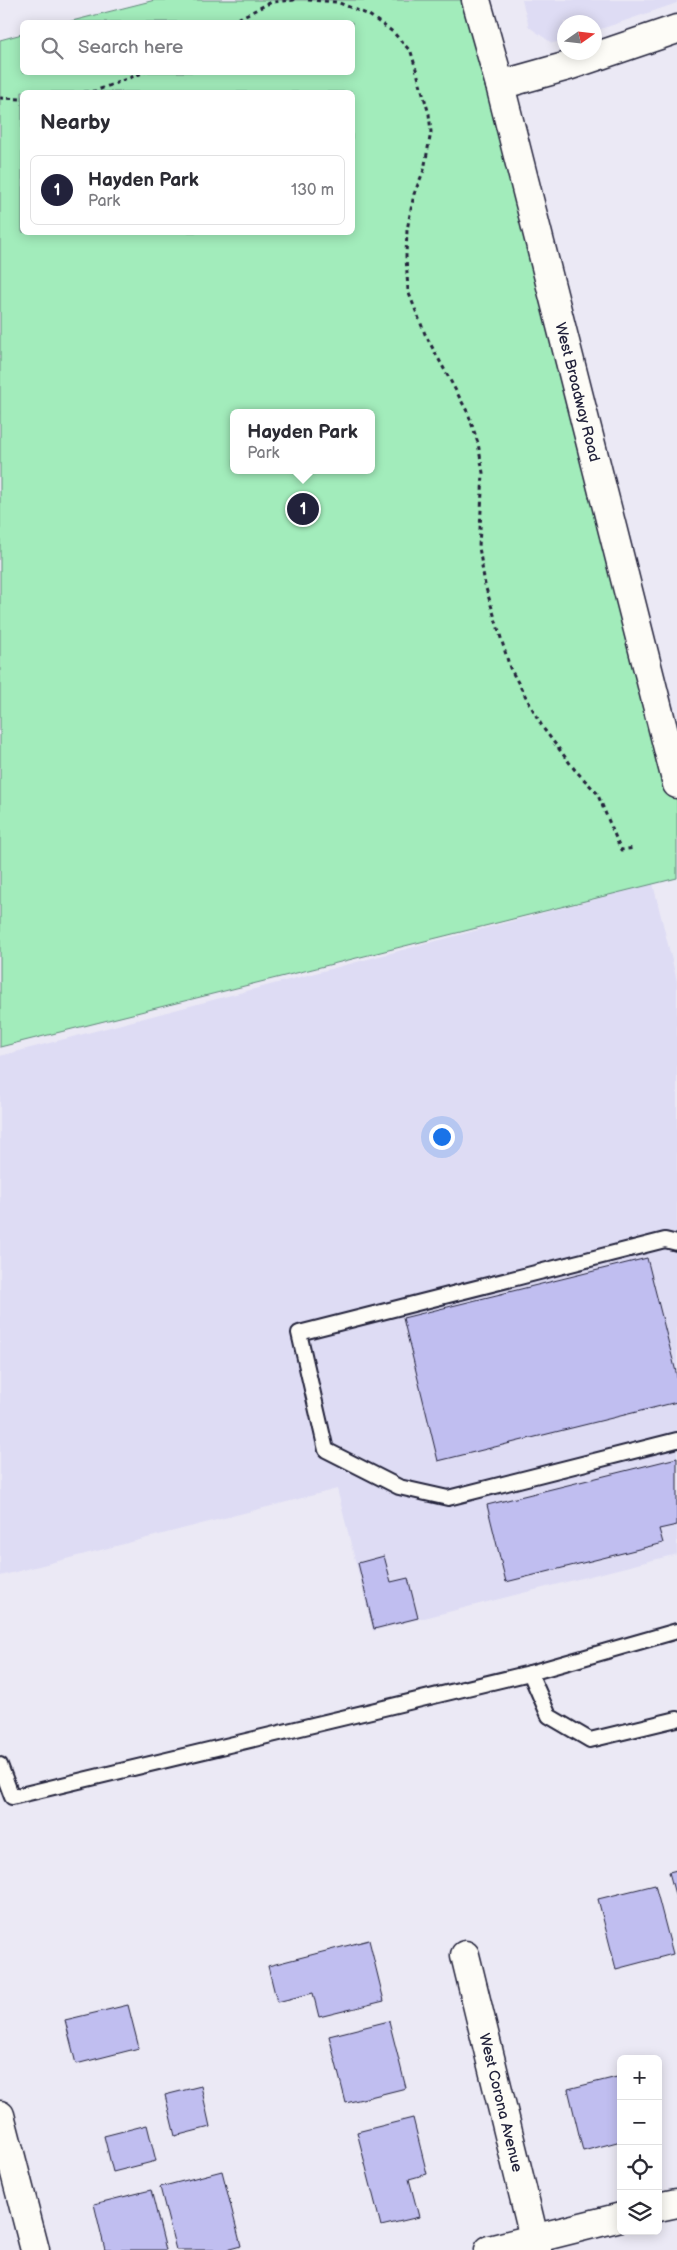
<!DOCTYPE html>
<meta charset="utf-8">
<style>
:root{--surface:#fff;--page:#f7f7f7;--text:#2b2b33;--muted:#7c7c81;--line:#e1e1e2;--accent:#22223b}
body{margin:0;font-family:"Balsamiq Sans",sans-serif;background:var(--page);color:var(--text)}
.controls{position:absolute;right:15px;bottom:15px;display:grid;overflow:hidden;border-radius:8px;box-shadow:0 2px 12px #0003}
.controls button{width:45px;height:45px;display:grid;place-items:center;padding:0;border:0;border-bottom:1px solid var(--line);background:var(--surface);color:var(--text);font:25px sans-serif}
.compass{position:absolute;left:557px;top:15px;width:45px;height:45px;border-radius:50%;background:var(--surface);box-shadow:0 2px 12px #0003;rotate:76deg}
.you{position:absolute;left:441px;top:1136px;width:18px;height:18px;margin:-12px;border:4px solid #fff;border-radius:50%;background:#1a73e8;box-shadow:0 0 0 8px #1a73e833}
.badge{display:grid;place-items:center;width:32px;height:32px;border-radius:50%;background:var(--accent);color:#fff;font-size:16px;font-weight:700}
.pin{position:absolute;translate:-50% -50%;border:2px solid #fff;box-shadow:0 1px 5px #0006}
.popup{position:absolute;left:230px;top:409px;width:145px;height:65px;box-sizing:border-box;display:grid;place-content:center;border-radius:8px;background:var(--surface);filter:drop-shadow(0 1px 4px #0005);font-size:16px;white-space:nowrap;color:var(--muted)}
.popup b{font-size:19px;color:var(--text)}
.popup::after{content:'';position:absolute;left:50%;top:100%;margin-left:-10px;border:10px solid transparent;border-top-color:var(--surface)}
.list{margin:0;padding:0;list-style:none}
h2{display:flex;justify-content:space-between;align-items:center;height:65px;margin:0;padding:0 20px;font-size:21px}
h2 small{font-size:16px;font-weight:400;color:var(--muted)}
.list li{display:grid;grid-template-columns:32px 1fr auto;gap:15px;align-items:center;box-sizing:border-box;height:70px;margin:0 10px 10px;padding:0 10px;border:1px solid var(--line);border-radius:8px}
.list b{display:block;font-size:19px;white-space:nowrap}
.list p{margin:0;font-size:16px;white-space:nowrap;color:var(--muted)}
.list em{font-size:16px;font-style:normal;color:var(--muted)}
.icon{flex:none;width:28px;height:28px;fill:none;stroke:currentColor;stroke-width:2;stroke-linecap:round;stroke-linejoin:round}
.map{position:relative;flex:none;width:677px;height:2250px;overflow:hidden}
.search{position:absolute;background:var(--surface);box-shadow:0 2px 12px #0003;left:20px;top:20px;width:335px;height:55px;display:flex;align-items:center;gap:12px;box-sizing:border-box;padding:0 18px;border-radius:8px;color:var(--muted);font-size:19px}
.panel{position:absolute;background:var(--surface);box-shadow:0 2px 12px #0003;left:20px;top:90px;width:335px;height:145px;border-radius:8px}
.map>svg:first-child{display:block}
</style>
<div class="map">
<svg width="677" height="2250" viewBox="0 0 677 2250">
<rect width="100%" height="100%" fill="#ebe9f5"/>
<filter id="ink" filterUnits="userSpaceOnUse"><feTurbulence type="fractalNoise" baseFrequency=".02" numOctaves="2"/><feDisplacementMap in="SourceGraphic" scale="10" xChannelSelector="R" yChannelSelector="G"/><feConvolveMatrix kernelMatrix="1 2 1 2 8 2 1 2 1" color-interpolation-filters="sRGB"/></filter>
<g filter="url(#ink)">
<g fill="#dedcf4">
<path d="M 522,0 L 677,0 L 677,3 L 595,31 L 594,22 L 564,22 L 564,41 L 552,43 L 529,27 Z"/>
<path d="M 653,884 L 677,981 L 677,1554 L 373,1631 L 337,1489 L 0,1576 L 0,1056 Z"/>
</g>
<path fill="#a2ecbb" stroke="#62877b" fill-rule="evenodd" d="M 155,0 L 474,0 L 677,786 L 677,878 L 0,1047 L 0,40 L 22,34 L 22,72 L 352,72 L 352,22 L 68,22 ZM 22,92 L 352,92 L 352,232 L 22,232 ZM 234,413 L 372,413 L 372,470 L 234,470 Z"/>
<g fill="#c0bef0" stroke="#22223b">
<path d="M 647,1258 L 677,1376 L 677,1402 L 438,1461 L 403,1318 Z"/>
<path d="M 677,1458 L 677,1525 L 659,1529 L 663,1543 L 506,1582 L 487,1505 Z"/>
<path d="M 384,1556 L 391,1582 L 408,1578 L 418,1618 L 374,1629 L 358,1563 Z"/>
<path d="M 677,1870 L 677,1902 L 669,1872 Z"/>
<path d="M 655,1885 L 673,1954 L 616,1969 L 598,1899 Z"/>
<path d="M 369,1940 L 384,2001 L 319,2017 L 313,1993 L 277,2002 L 268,1966 Z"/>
<path d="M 128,2005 L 139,2048 L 76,2064 L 65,2020 Z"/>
<path d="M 389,2021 L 406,2088 L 346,2103 L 329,2036 Z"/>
<path d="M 621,2076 L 621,2141 L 583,2151 L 568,2089 Z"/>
<path d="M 201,2086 L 210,2127 L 175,2136 L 165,2095 Z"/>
<path d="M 413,2118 L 427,2174 L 409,2179 L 419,2217 L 381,2226 L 357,2132 Z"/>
<path d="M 147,2125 L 156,2161 L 113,2172 L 104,2136 Z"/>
<path d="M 222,2171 L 241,2246 L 226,2250 L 176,2250 L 160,2187 Z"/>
<path d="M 151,2190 L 166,2250 L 105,2250 L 94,2204 Z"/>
</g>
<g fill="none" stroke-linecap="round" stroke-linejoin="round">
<defs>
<g id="service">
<path d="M 677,1243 L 665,1240 L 299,1333 L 326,1450 L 399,1487 L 448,1498 L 677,1440"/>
<path d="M 530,1673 L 677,1631"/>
<path d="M 0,1765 L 12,1797 L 530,1673 L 549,1716 L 590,1740 L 677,1719"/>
</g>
<g id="minor">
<path d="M 500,85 L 568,66 L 677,29"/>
<path id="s1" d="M 465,1955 L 537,2250"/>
<path d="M 0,2115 L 35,2250"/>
<path d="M 658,2207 L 677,2203"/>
<path d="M 489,2250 L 621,2217"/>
</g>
<g id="secondary">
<path id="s2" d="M 476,0 L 500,85 L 677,784"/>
</g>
</defs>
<use href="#service" stroke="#22223b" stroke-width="18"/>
<use href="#minor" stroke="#22223b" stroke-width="31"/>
<use href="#secondary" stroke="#22223b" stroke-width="31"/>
<g stroke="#22223b" stroke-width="3" stroke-dasharray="4 4" stroke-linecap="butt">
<path d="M 308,0 L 337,2 L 369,15 L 393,32 L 411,52 L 429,114 L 431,132 L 424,170 L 414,194 L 407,230 L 406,256 L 408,291 L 425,334 L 468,413 L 478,443 L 483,473 L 479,547 L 485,585 L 510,668 L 543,728 L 575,770 L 597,793 L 621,850 L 635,848"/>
<path d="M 231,22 L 272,2 L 295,0"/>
<path d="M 84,92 L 95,91 L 145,72"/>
<path d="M 0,98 L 22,99"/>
</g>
<use href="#service" stroke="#fdfcf7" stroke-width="14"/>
<use href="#minor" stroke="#fdfcf7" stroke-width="28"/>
<use href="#secondary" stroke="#fdfcf7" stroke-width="28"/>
</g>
</g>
<g text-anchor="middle" stroke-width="5" stroke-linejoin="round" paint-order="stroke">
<g font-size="15" fill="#22223b" stroke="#fdfcf7">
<text dy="5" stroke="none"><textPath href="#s2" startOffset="405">West Broadway Road</textPath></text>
<text dy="5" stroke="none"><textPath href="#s1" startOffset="152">West Corona Avenue</textPath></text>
</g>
</g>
</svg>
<div class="controls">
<button>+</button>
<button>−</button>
<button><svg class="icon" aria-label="locate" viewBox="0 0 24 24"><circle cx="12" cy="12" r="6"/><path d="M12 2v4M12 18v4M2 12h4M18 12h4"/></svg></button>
<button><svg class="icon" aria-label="layers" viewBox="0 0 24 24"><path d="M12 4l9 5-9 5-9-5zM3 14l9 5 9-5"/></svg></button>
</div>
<svg class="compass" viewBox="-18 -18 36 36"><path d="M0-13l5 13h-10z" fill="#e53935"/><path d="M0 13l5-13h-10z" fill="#7c7c81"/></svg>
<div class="you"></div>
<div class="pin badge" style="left:303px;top:509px">1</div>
<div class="popup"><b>Hayden Park</b>Park</div>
<div class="search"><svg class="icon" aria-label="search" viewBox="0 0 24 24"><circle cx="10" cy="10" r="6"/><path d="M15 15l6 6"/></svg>Search here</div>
<section class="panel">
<h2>Nearby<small></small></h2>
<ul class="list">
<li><span class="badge">1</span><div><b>Hayden Park</b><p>Park</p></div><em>130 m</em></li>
</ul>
</section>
</div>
